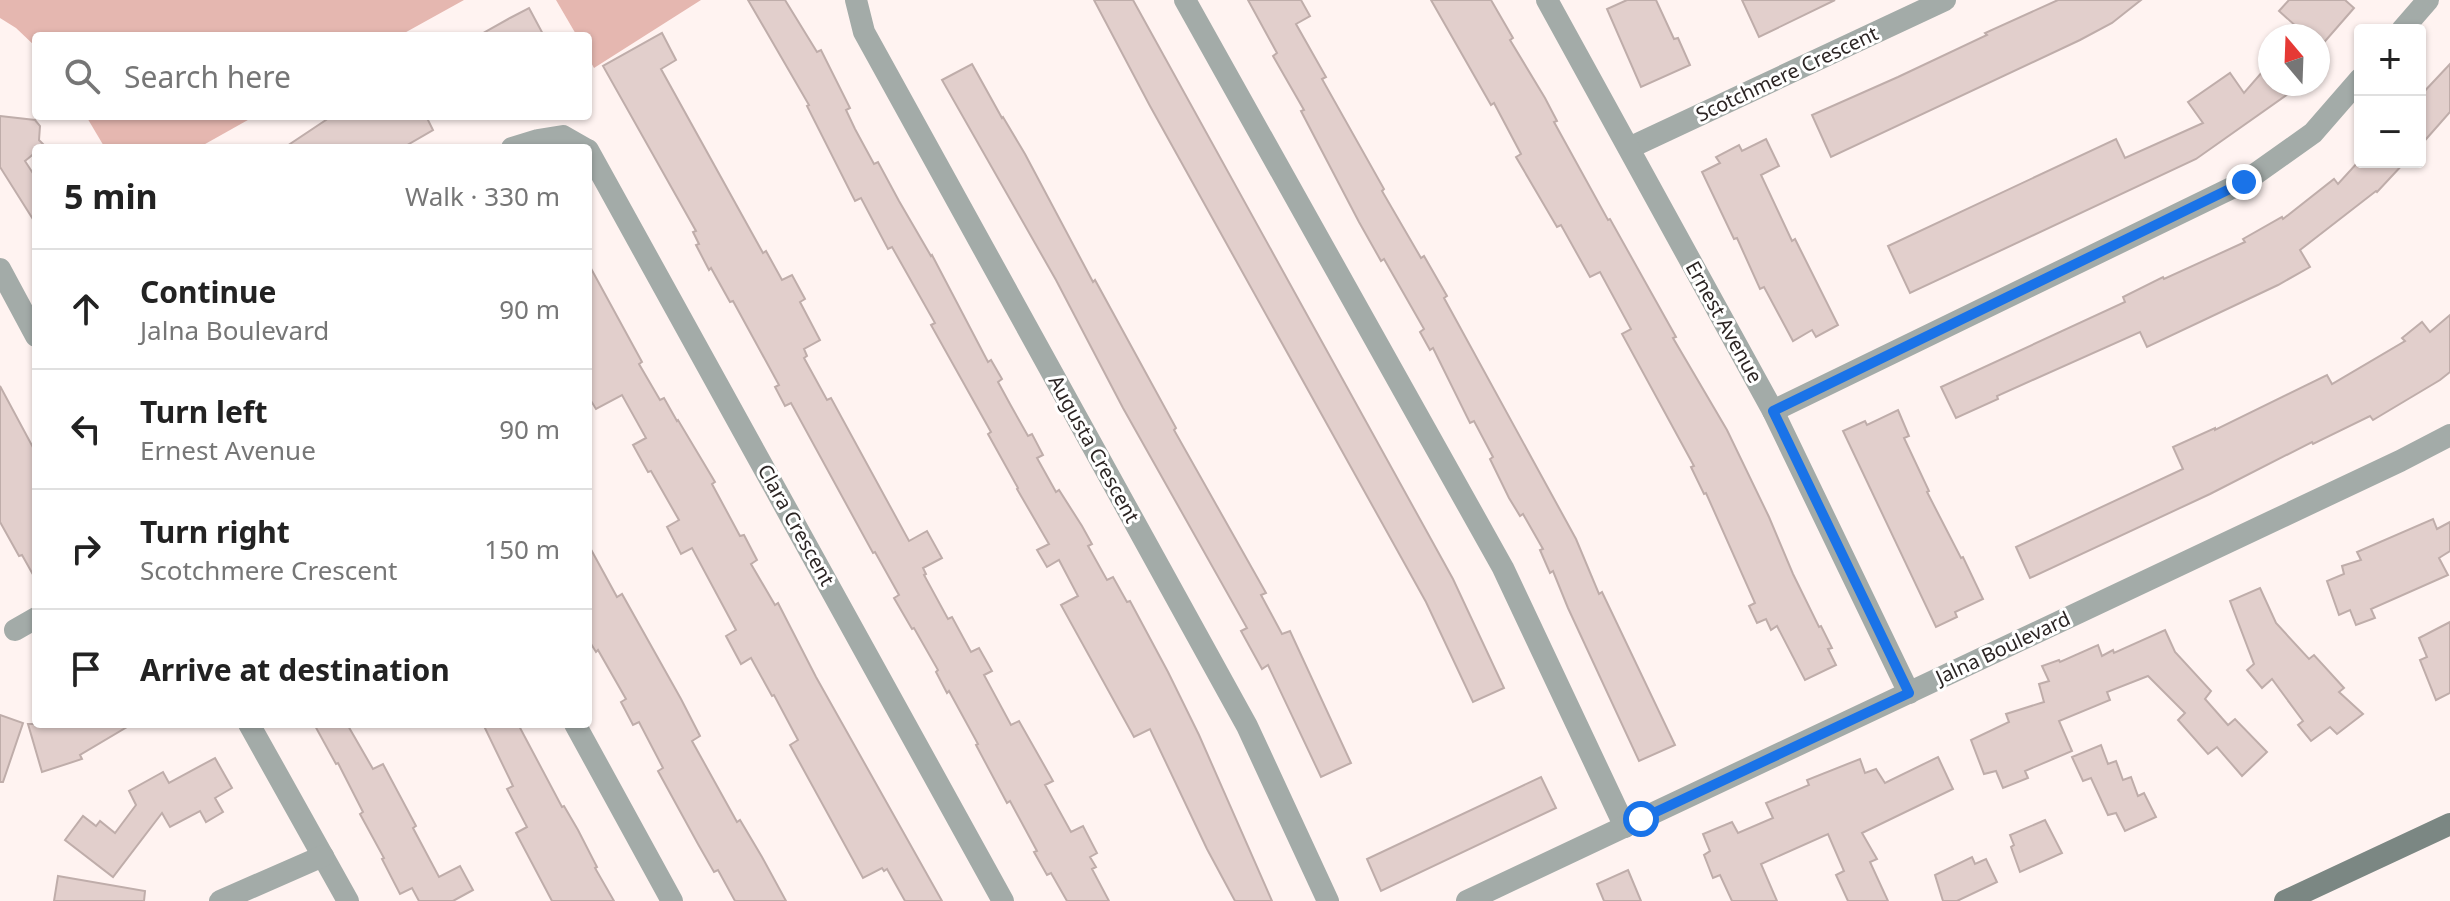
<!DOCTYPE html>
<meta charset="utf-8">
<style>
:root{--surface:#fff;--page:#f6f6f6;--text:#222;--muted:#767676;--line:#e0e0e0}
body{margin:0;font-family:"Noto Sans",sans-serif;background:var(--page);color:var(--text)}
.controls{position:absolute;right:24px;top:24px;display:grid;overflow:hidden;border-radius:8px;box-shadow:0 2px 6px #0004}
.controls button{width:72px;height:72px;display:grid;place-items:center;padding:0;border:0;border-bottom:2px solid var(--line);background:var(--surface);color:var(--text);font:40px sans-serif}
.compass{position:absolute;left:2258px;top:24px;width:72px;height:72px;border-radius:50%;background:var(--surface);box-shadow:0 2px 6px #0004;rotate:341deg}
.stop{position:absolute;width:24px;height:24px;margin:-18px;border:6px solid #1a73e8;border-radius:50%;background:#fff}
.stop.end{background:#1a73e8;border-color:#fff;box-shadow:0 2px 8px #0008}
.list{margin:0;padding:0;list-style:none}
h2{display:flex;justify-content:space-between;align-items:center;height:104px;margin:0;padding:0 32px;font-size:34px}
h2 small{font-size:26px;font-weight:400;color:var(--muted)}
.list li{display:grid;grid-template-columns:52px 1fr auto;gap:24px;align-items:center;box-sizing:border-box;height:120px;padding:0 32px;border-top:2px solid var(--line)}
.list b{display:block;font-size:30px;white-space:nowrap}
.list p{margin:0;font-size:26px;white-space:nowrap;color:var(--muted)}
.list em{font-size:26px;font-style:normal;color:var(--muted)}
.icon{flex:none;width:44px;height:44px;fill:none;stroke:currentColor;stroke-width:2;stroke-linecap:round;stroke-linejoin:round}
.map{position:relative;flex:none;width:2450px;height:901px;overflow:hidden}
.search{position:absolute;background:var(--surface);box-shadow:0 2px 6px #0004;left:32px;top:32px;width:560px;height:88px;display:flex;align-items:center;gap:20px;box-sizing:border-box;padding:0 28px;border-radius:8px;color:var(--muted);font-size:30px}
.panel{position:absolute;background:var(--surface);box-shadow:0 2px 6px #0004;left:32px;top:144px;width:560px;height:584px;border-radius:8px}
.map>svg:first-child{display:block}
</style>
<div class="map">
<svg width="2450" height="901" viewBox="0 0 2450 901">
<rect width="100%" height="100%" fill="#fff3f1"/>
<g fill="#e5b7b0">
<path d="M 0,0 L 464,0 L 399,36 L 36,36 L 36,47 L 16,28 L 0,18 Z"/>
<path d="M 556,0 L 701,0 L 594,68 L 588,57 L 588,36 L 577,36 Z"/>
<path d="M 86,116 L 255,116 L 198,148 L 105,148 Z"/>
</g>
<g fill="#e2cfcc" stroke="#bfadaa" stroke-width="2">
<path d="M 748,0 L 785,0 L 817,52 L 821,50 L 850,108 L 846,110 L 855,129 L 874,164 L 878,162 L 899,201 L 931,256 L 932,255 L 988,362 L 991,360 L 1002,379 L 998,382 L 1010,404 L 1028,436 L 1032,434 L 1043,455 L 1037,458 L 1056,492 L 1059,490 L 1082,526 L 1092,544 L 1088,546 L 1107,580 L 1113,577 L 1127,602 L 1130,601 L 1168,672 L 1199,735 L 1272,901 L 1235,901 L 1207,849 L 1150,729 L 1134,737 L 1061,605 L 1078,596 L 1059,560 L 1047,567 L 1037,550 L 1049,544 L 1017,489 L 1018,488 L 988,434 L 991,432 L 931,325 L 935,323 L 892,247 L 888,249 L 861,198 L 855,201 L 807,106 L 809,105 Z"/>
<path d="M 1094,0 L 1133,0 L 1453,579 L 1504,688 L 1473,702 L 1426,602 L 1150,106 Z"/>
<path d="M 1248,0 L 1301,0 L 1310,16 L 1296,24 L 1326,77 L 1322,79 L 1384,189 L 1382,191 L 1421,258 L 1424,256 L 1447,296 L 1444,298 L 1576,539 L 1599,594 L 1602,592 L 1675,745 L 1639,761 L 1568,608 L 1553,571 L 1550,573 L 1540,550 L 1543,549 L 1523,514 L 1520,516 L 1509,498 L 1490,459 L 1493,457 L 1474,421 L 1470,423 L 1433,348 L 1430,350 L 1420,332 L 1424,329 L 1384,259 L 1381,261 L 1359,222 L 1301,111 L 1304,110 L 1273,56 L 1277,53 Z"/>
<path d="M 1431,0 L 1491,0 L 1513,38 L 1510,40 L 1545,98 L 1557,121 L 1554,122 L 1608,220 L 1610,219 L 1676,337 L 1673,338 L 1727,430 L 1769,517 L 1793,574 L 1819,627 L 1821,626 L 1832,648 L 1828,649 L 1836,665 L 1805,680 L 1777,626 L 1771,630 L 1766,619 L 1757,623 L 1749,606 L 1755,603 L 1706,493 L 1704,494 L 1691,467 L 1694,466 L 1622,334 L 1631,329 L 1600,272 L 1590,277 L 1561,225 L 1557,227 L 1516,157 L 1521,154 L 1494,103 L 1491,105 Z"/>
<path d="M 1627,0 L 1656,0 L 1674,39 L 1678,38 L 1690,65 L 1641,87 L 1607,9 Z"/>
<path d="M 1742,0 L 1835,0 L 1759,37 Z"/>
<path d="M 2058,0 L 2141,0 L 2112,23 L 2080,40 L 1831,157 L 1812,115 L 1898,77 L 1987,35 L 1985,33 Z"/>
<path d="M 2289,0 L 2345,0 L 2354,8 L 2320,47 L 2318,36 L 2307,36 L 2279,11 Z"/>
<path d="M 529,8 L 544,36 L 478,36 L 510,18 Z"/>
<path d="M 662,33 L 676,60 L 661,69 L 763,253 L 766,251 L 782,280 L 792,275 L 805,299 L 800,302 L 820,340 L 804,349 L 807,356 L 804,358 L 827,400 L 831,398 L 909,541 L 927,531 L 942,558 L 923,568 L 926,574 L 924,575 L 948,619 L 952,617 L 971,652 L 979,648 L 992,671 L 984,675 L 1011,725 L 1019,721 L 1053,781 L 1045,785 L 1071,832 L 1083,826 L 1097,853 L 1090,857 L 1096,867 L 1092,869 L 1109,901 L 1067,901 L 1051,873 L 1047,875 L 1034,852 L 1037,851 L 1010,801 L 1007,803 L 976,745 L 978,744 L 949,691 L 947,693 L 936,672 L 938,670 L 914,628 L 912,629 L 894,598 L 899,595 L 875,552 L 873,553 L 791,403 L 785,406 L 775,387 L 779,385 L 733,301 L 730,302 L 711,268 L 709,270 L 696,245 L 699,244 L 693,232 L 696,231 L 603,66 Z"/>
<path d="M 2270,63 L 2270,84 L 2302,84 L 2196,159 L 1910,293 L 1888,246 L 2116,139 L 2125,158 L 2203,123 L 2188,102 L 2230,73 L 2244,93 Z"/>
<path d="M 972,64 L 1002,118 L 1003,117 L 1025,154 L 1093,282 L 1095,280 L 1176,428 L 1174,430 L 1266,593 L 1261,595 L 1282,634 L 1290,631 L 1351,763 L 1321,777 L 1268,665 L 1262,669 L 1241,631 L 1247,628 L 1123,408 L 1056,280 L 942,80 Z"/>
<path d="M 2450,64 L 2450,112 L 2420,146 L 2420,96 Z"/>
<path d="M 0,116 L 35,120 L 40,126 L 39,140 L 44,145 L 36,148 L 36,152 L 25,161 L 36,178 L 36,224 L 0,167 Z"/>
<path d="M 332,116 L 426,116 L 433,130 L 402,148 L 284,148 Z"/>
<path d="M 1766,139 L 1779,166 L 1761,175 L 1792,241 L 1795,239 L 1838,325 L 1816,337 L 1812,330 L 1793,341 L 1764,287 L 1760,289 L 1737,238 L 1734,239 L 1702,172 L 1720,163 L 1716,157 L 1739,145 L 1742,151 Z"/>
<path d="M 2358,162 L 2405,162 L 2377,192 L 2376,191 L 2300,250 L 2310,267 L 2278,285 L 2147,347 L 2140,332 L 1997,396 L 1998,399 L 1956,418 L 1941,387 L 2125,302 L 2123,297 L 2163,277 L 2164,279 L 2245,242 L 2243,239 L 2282,217 L 2283,219 L 2334,179 L 2338,184 Z"/>
<path d="M 588,263 L 642,362 L 639,364 L 660,400 L 664,398 L 677,421 L 678,420 L 715,482 L 712,484 L 740,536 L 744,535 L 757,560 L 751,564 L 775,605 L 778,603 L 816,677 L 942,901 L 905,901 L 887,869 L 884,871 L 882,868 L 863,878 L 790,745 L 798,740 L 774,695 L 772,696 L 751,658 L 741,664 L 726,636 L 736,630 L 692,548 L 681,554 L 667,527 L 679,520 L 651,471 L 648,472 L 633,445 L 646,438 L 622,395 L 596,409 L 588,396 Z"/>
<path d="M 2450,315 L 2450,372 L 2440,380 L 2373,420 L 2370,416 L 2313,444 L 2312,442 L 2210,494 L 2030,578 L 2016,547 L 2183,469 L 2173,447 L 2215,428 L 2215,430 L 2327,375 L 2332,384 L 2405,341 L 2402,338 L 2422,322 L 2430,332 Z"/>
<path d="M 0,386 L 36,453 L 36,580 L 22,555 L 19,556 L 0,522 Z"/>
<path d="M 1898,410 L 1909,436 L 1904,438 L 1929,491 L 1927,492 L 1961,558 L 1963,557 L 1983,599 L 1955,612 L 1957,617 L 1936,627 L 1843,431 L 1865,421 L 1867,425 Z"/>
<path d="M 2433,519 L 2437,529 L 2450,522 L 2450,551 L 2439,558 L 2448,575 L 2371,609 L 2375,618 L 2356,625 L 2350,610 L 2339,615 L 2327,581 L 2344,574 L 2342,566 L 2361,560 L 2357,552 Z"/>
<path d="M 588,544 L 617,597 L 622,594 L 681,699 L 700,736 L 692,741 L 737,822 L 740,820 L 762,857 L 786,901 L 735,901 L 718,870 L 714,872 L 698,844 L 658,771 L 663,768 L 639,722 L 633,725 L 621,702 L 626,699 L 598,650 L 596,652 L 588,639 Z"/>
<path d="M 2260,588 L 2276,623 L 2309,659 L 2314,655 L 2344,688 L 2339,692 L 2363,714 L 2337,734 L 2330,727 L 2311,741 L 2298,725 L 2303,721 L 2272,679 L 2262,688 L 2247,670 L 2254,664 L 2230,601 Z"/>
<path d="M 2450,622 L 2450,693 L 2436,700 L 2420,660 L 2427,657 L 2419,638 Z"/>
<path d="M 2165,630 L 2175,652 L 2211,691 L 2205,699 L 2228,725 L 2235,719 L 2267,752 L 2242,776 L 2217,747 L 2208,754 L 2178,720 L 2185,713 L 2148,676 L 2107,692 L 2110,700 L 2059,721 L 2072,751 L 2025,771 L 2028,778 L 2003,788 L 1996,771 L 1984,774 L 1971,740 L 2009,722 L 2006,714 L 2044,702 L 2039,684 L 2049,681 L 2042,666 L 2059,660 L 2060,662 L 2098,645 L 2102,656 L 2113,650 L 2114,653 Z"/>
<path d="M 0,715 L 23,723 L 3,782 L 0,782 Z"/>
<path d="M 28,724 L 132,724 L 80,755 L 82,759 L 42,772 Z"/>
<path d="M 314,724 L 347,724 L 373,769 L 383,764 L 416,826 L 413,828 L 439,877 L 460,866 L 473,890 L 453,901 L 419,901 L 412,888 L 400,894 L 382,859 L 384,858 L 360,814 L 363,812 L 338,763 L 336,764 Z"/>
<path d="M 483,724 L 518,724 L 562,807 L 564,806 L 578,830 L 597,867 L 595,868 L 614,901 L 552,901 L 516,833 L 527,827 L 507,789 L 513,786 Z"/>
<path d="M 2101,745 L 2108,764 L 2116,761 L 2123,780 L 2131,777 L 2138,796 L 2144,793 L 2156,817 L 2125,831 L 2116,813 L 2108,815 L 2091,778 L 2083,781 L 2072,757 Z"/>
<path d="M 1938,757 L 1953,789 L 1862,833 L 1877,859 L 1870,862 L 1888,901 L 1848,901 L 1836,875 L 1844,871 L 1828,834 L 1761,864 L 1777,901 L 1732,901 L 1720,875 L 1713,878 L 1704,855 L 1710,851 L 1703,834 L 1732,822 L 1738,833 L 1773,818 L 1766,803 L 1809,785 L 1807,780 L 1860,759 L 1865,773 L 1876,769 L 1885,783 Z"/>
<path d="M 215,758 L 232,788 L 215,798 L 223,812 L 206,822 L 200,811 L 170,827 L 162,813 L 113,877 L 65,840 L 83,816 L 96,826 L 100,821 L 115,833 L 136,805 L 129,791 L 163,772 L 169,783 Z"/>
<path d="M 1541,777 L 1556,808 L 1381,891 L 1367,859 Z"/>
<path d="M 2045,820 L 2062,853 L 2020,872 L 2011,847 L 2014,845 L 2010,835 Z"/>
<path d="M 1972,857 L 1975,864 L 1986,859 L 1997,882 L 1957,901 L 1943,901 L 1935,875 Z"/>
<path d="M 1628,870 L 1641,901 L 1604,901 L 1597,884 Z"/>
<path d="M 58,876 L 145,891 L 144,901 L 54,901 Z"/>
</g>
<g fill="none" stroke-linecap="round" stroke-linejoin="round">
<g stroke="#a3aba8" stroke-width="22">
<path d="M 856,0 L 864,32 L 1247,726 L 1328,901"/>
<path d="M 1185,0 L 1503,568 L 1625,827"/>
<path d="M 2402,30 L 2428,0"/>
<path d="M 512,148 L 538,140 L 563,136 L 584,148"/>
<path d="M 1629,148 L 1945,0"/>
<path d="M 588,150 L 1003,901"/>
<path d="M 0,269 L 36,336"/>
<path d="M 1773,411 L 2244,182 L 2313,133 L 2360,79"/>
<path d="M 15,630 L 36,618"/>
<path d="M 249,724 L 348,901"/>
<path d="M 575,724 L 672,901"/>
<path d="M 220,901 L 323,856"/>
</g>
<g stroke="#a3aba8" stroke-width="22">
<path d="M 1547,0 L 1773,411 L 1909,693"/>
<path d="M 1467,901 L 2400,461 L 2450,435"/>
</g>
<path stroke="#7b8783" stroke-width="22" d="M 2285,901 L 2450,824"/>
</g>
<g fill="none" stroke-linecap="round" stroke-linejoin="round">
<path stroke="#1a73e8" stroke-width="10" d="M 1641,819 L 1909,693 L 1773,411 L 2244,182"/>
</g>
<g text-anchor="middle" stroke-width="6" stroke-linejoin="round" paint-order="stroke">
<g font-size="20" fill="#2c2524" stroke="#fff">
<text transform="translate(1787 74) rotate(-25)" y="7">Scotchmere Crescent</text>
<text transform="translate(1724 322) rotate(61)" y="7">Ernest Avenue</text>
<text transform="translate(1094 449) rotate(61)" y="7">Augusta Crescent</text>
<text transform="translate(796 525) rotate(61)" y="7">Clara Crescent</text>
<text transform="translate(2003 648) rotate(-25)" y="7">Jalna Boulevard</text>
</g>
</g>
</svg>
<div class="controls">
<button>+</button>
<button>−</button>
</div>
<svg class="compass" viewBox="-18 -18 36 36"><path d="M0-13l5 13h-10z" fill="#e53935"/><path d="M0 13l5-13h-10z" fill="#767676"/></svg>
<div class="stop" style="left:1641px;top:819px"></div>
<div class="stop end" style="left:2244px;top:182px"></div>
<div class="search"><svg class="icon" aria-label="search" viewBox="0 0 24 24"><circle cx="10" cy="10" r="6"/><path d="M15 15l6 6"/></svg>Search here</div>
<section class="panel">
<h2>5 min<small>Walk · 330 m</small></h2>
<ul class="list">
<li><svg class="icon" aria-label="ahead" viewBox="0 0 24 24"><path d="M12 20V5M6 11l6-6 6 6"/></svg><div><b>Continue</b><p>Jalna Boulevard</p></div><em>90 m</em></li>
<li><svg class="icon" aria-label="left" viewBox="0 0 24 24"><path d="M17 20v-9H6M10 6l-5 5 5 5"/></svg><div><b>Turn left</b><p>Ernest Avenue</p></div><em>90 m</em></li>
<li><svg class="icon" aria-label="right" viewBox="0 0 24 24"><path d="M7 20v-9h11M14 6l5 5-5 5"/></svg><div><b>Turn right</b><p>Scotchmere Crescent</p></div><em>150 m</em></li>
<li><svg class="icon" aria-label="arrive" viewBox="0 0 24 24"><path d="M6 21V4h12l-3 4 3 4H6"/></svg><div><b>Arrive at destination</b></div></li>
</ul>
</section>
</div>
